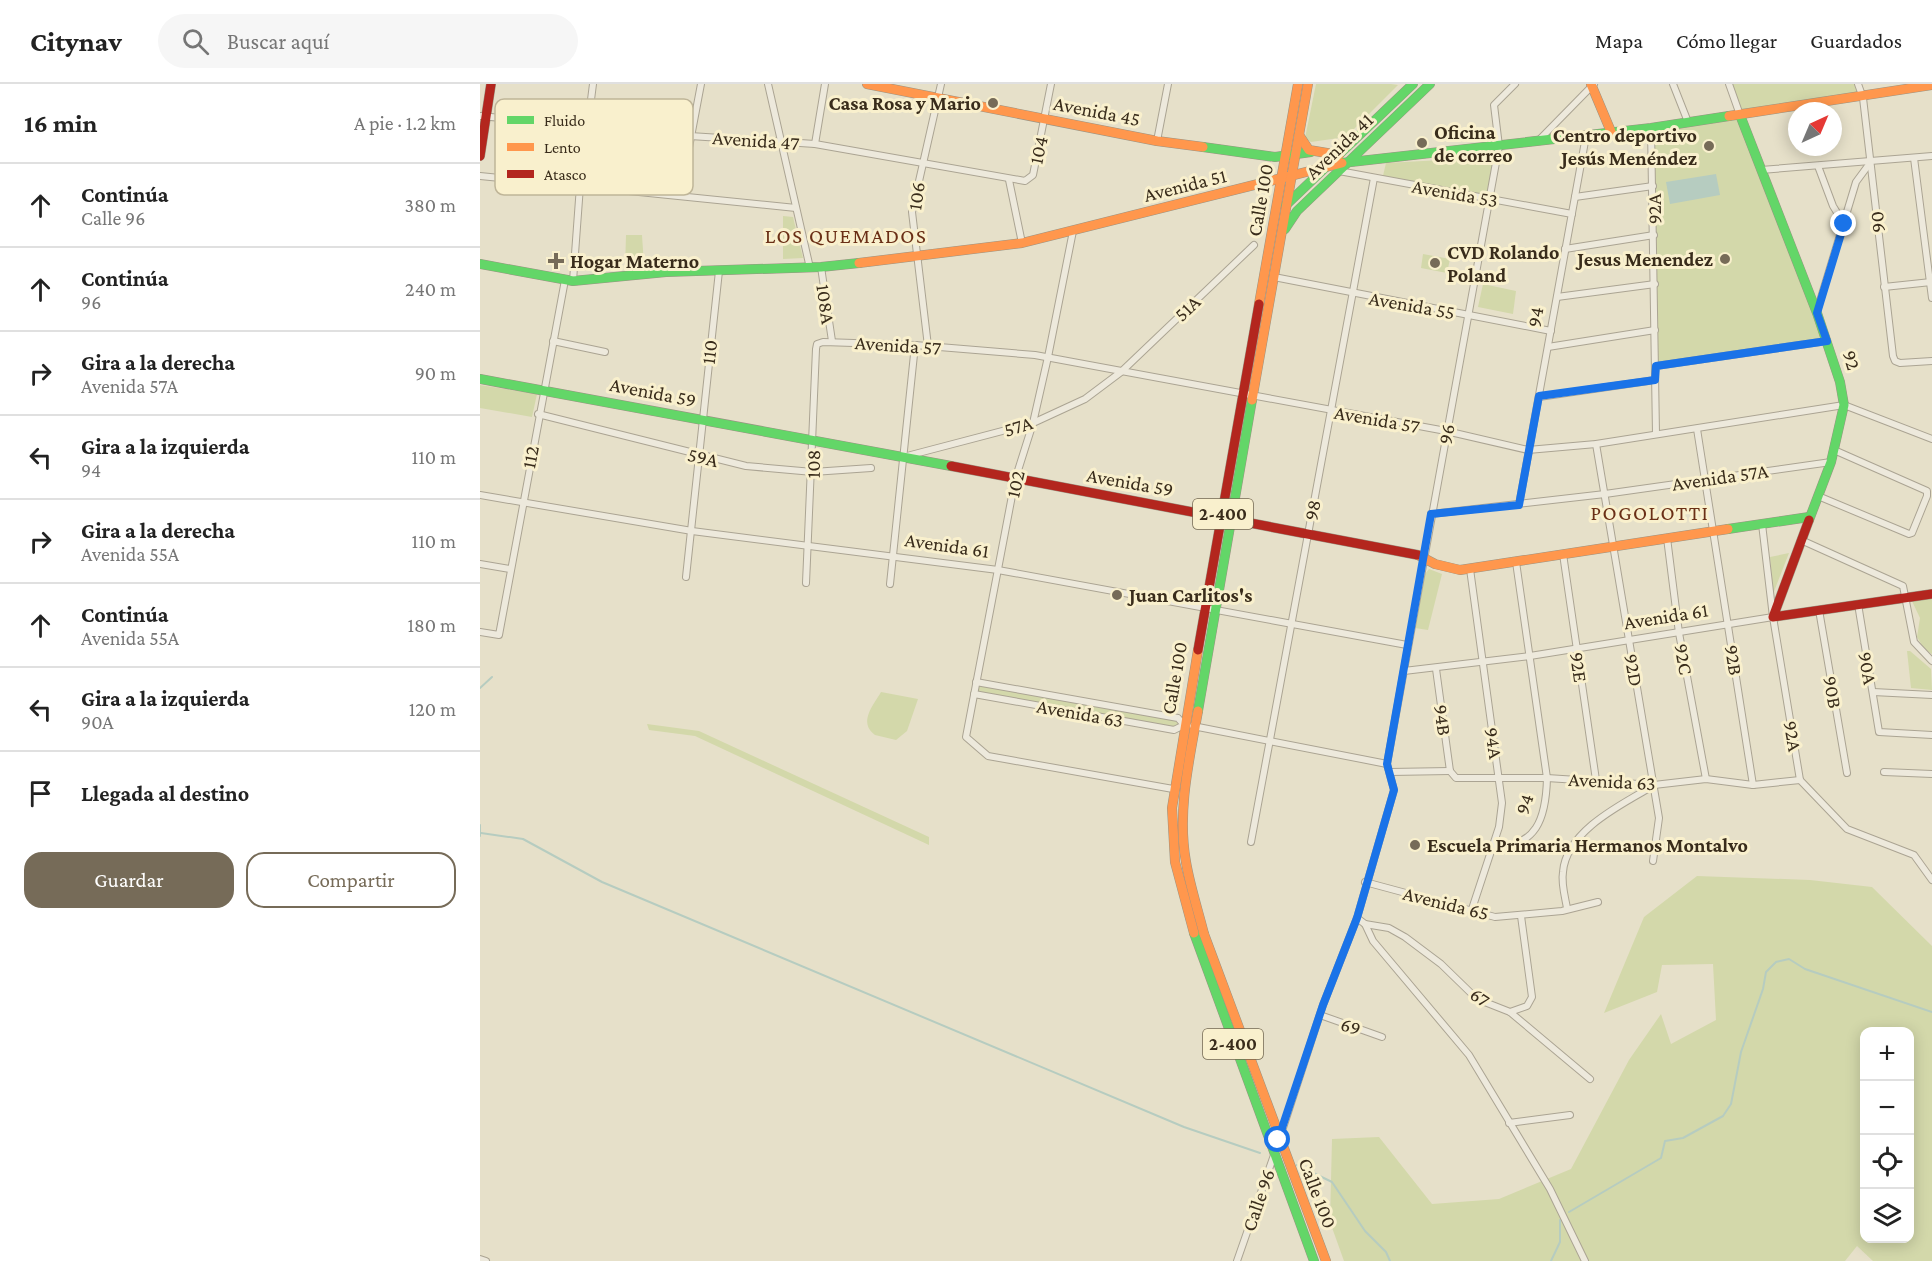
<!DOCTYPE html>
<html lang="es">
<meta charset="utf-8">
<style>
:root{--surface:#fff;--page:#f6f6f6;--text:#222;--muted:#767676;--line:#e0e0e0;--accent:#766b58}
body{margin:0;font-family:"Crimson Pro",serif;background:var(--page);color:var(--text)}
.controls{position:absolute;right:18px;bottom:18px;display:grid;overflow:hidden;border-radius:12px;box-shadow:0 3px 15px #0003}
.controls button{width:54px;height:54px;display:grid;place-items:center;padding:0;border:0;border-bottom:2px solid var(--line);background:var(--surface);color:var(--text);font:30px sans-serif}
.compass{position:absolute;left:1308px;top:18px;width:54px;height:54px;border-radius:50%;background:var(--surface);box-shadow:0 3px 15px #0003;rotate:44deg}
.stop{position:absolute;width:18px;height:18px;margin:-14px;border:4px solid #1a73e8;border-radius:50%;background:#fff}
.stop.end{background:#1a73e8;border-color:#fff;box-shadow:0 2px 6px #0008}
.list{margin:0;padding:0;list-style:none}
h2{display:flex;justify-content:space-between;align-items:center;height:78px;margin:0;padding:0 24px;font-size:26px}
h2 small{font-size:20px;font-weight:400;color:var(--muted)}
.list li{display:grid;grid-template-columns:39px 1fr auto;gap:18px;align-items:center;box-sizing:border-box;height:84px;padding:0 24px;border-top:2px solid var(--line)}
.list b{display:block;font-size:22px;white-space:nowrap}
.list p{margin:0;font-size:20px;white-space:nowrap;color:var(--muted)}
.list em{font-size:20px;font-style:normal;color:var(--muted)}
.actions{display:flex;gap:12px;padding:18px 24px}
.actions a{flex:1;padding:14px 0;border:2px solid var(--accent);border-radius:18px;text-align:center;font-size:21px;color:var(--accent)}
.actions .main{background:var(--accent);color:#fff}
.icon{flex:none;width:33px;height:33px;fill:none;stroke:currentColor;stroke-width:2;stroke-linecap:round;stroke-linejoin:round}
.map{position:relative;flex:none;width:1452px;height:1177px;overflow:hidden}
header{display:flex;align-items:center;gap:36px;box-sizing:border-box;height:84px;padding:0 30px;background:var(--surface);border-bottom:2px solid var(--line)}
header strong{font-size:28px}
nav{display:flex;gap:33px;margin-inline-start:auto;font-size:21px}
.search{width:420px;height:54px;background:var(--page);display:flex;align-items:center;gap:15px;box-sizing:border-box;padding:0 21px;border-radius:33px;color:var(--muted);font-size:22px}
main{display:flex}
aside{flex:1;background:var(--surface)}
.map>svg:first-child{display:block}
</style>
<header>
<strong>Citynav</strong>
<div class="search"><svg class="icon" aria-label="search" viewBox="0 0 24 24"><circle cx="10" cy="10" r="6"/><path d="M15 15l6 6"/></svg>Buscar aquí</div>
<nav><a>Mapa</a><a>Cómo llegar</a><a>Guardados</a></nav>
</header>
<main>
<aside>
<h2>16 min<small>A pie · 1.2 km</small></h2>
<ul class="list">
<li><svg class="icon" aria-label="ahead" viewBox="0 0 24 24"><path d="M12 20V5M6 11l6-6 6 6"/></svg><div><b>Continúa</b><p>Calle 96</p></div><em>380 m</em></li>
<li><svg class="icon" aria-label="ahead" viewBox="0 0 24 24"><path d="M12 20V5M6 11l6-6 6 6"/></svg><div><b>Continúa</b><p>96</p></div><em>240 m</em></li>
<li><svg class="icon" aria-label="right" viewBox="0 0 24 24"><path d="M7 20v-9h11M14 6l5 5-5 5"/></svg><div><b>Gira a la derecha</b><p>Avenida 57A</p></div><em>90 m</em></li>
<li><svg class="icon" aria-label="left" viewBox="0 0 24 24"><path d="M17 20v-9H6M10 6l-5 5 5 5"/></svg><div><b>Gira a la izquierda</b><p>94</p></div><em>110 m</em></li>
<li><svg class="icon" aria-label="right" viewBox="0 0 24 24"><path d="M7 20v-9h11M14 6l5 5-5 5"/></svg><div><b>Gira a la derecha</b><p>Avenida 55A</p></div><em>110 m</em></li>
<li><svg class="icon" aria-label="ahead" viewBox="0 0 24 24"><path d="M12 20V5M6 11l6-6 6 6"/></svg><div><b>Continúa</b><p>Avenida 55A</p></div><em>180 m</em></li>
<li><svg class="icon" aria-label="left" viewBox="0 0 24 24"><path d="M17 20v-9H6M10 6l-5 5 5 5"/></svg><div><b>Gira a la izquierda</b><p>90A</p></div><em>120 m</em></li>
<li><svg class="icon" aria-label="arrive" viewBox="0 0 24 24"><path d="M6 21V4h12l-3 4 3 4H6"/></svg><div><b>Llegada al destino</b></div></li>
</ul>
<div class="actions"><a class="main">Guardar</a><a>Compartir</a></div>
</aside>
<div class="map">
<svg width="1452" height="1177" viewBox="0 0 1452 1177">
<rect width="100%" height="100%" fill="#e6e0c9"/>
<g fill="#d3d8aa" fill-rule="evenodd">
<path d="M 836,0 L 911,0 L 918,1 L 866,53 L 831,58 L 825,54 Z"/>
<path d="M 1249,0 L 1378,0 L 1383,14 L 1260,31 L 1347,257 L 1176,282 L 1171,44 L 1259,31 Z"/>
<path d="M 1017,73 L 1008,115 L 902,96 L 906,79 Z"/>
<path d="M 303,132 L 313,133 L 323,174 L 303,175 Z"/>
<path d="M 146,151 L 162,151 L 164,181 L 145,184 Z"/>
<path d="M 943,170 L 970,175 L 967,189 L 941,184 Z"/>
<path d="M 1003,200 L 1036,207 L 1033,230 L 998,223 Z"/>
<path d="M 0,301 L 57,310 L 52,333 L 0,324 Z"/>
<path d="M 1309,469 L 1293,510 L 1290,473 Z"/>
<path d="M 949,485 L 962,490 L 948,546 L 935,544 L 945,490 Z"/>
<path d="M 1452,513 L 1452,570 L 1445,566 L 1437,553 L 1440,534 L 1431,515 Z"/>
<path d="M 1427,567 L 1430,567 L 1451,585 L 1452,606 L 1431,604 Z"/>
<path d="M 498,601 L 697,637 L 700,640 L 694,643 L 497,608 Z"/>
<path d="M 401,608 L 438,615 L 427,647 L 416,656 L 395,651 C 378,638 393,622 401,608 Z"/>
<path d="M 167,640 L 219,647 L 449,753 L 449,761 L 215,652 L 169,646 Z"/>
<path d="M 1217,792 L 1330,796 L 1392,803 L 1452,862 L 1452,1177 L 1393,1177 L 1377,1162 L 1365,1177 L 864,1177 L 850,1138 L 852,1055 L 899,1053 L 952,1120 L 1019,1115 L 1091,1085 L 1149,976 L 1181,930 L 1191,960 L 1236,936 L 1233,880 L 1182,881 L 1177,908 L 1124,929 L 1164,833 ZM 1384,948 L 1430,948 L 1430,1154 L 1384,1154 Z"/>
</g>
<path fill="#b6ccc0" d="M 1236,90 L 1240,111 L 1190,120 L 1186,98 Z"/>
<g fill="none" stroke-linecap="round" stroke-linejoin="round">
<g stroke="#b6ccc0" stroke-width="2">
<path d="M 0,604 L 12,593"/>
<path d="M 0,741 L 0,752"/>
<path d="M 1,749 L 43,755 L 122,798 L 704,1043 L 780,1069"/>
<path d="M 817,1081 L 852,1098 L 885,1147 L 906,1168 L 910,1177"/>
<path d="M 1089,1128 L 1181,1074 L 1185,1057 L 1203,1054 L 1243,1032 L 1251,1020 L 1261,968 L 1283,905 L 1286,888 L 1296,878 L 1309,875 L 1325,885 L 1452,928"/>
<path d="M 1071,1177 L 1080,1158 L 1080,1136"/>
</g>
<defs>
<g id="street">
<path d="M 288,0 L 330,184"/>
<path d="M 1193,0 L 1208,38"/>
<path d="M 1249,0 L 1260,31"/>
<path d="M 1378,0 L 1383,14 L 1413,272 L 1415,277 L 1420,279 L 1452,277"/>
<path d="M 0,32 L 210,52 L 335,60 L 545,97 L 553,91 L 571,0"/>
<path d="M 1171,44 L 1176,350"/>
<path d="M 1060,55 L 1114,0"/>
<path d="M 677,57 L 688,0"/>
<path d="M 335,60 L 345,0"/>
<path d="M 1434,74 L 1452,214"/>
<path d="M 1338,82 L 1353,122 L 1364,140"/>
<path d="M 1281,86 L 1452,72"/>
<path d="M 859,87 L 1092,130"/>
<path d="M 0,92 L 316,124"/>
<path d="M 529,96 L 542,159"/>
<path d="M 200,111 L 221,0"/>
<path d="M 1095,113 L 1173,102"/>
<path d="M 593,147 L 568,273 L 553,339 L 535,396 L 486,653 L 508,672 L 693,705"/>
<path d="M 1085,165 L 1174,151"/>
<path d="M 341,183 L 352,257"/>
<path d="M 794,193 L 1071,247"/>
<path d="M 93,197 L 100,102 L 113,0"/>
<path d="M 1404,203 L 1451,198"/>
<path d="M 1077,213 L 1175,200"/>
<path d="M 1337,227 L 1376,98 L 1390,79"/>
<path d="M 73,257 L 125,268"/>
<path d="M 448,262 L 432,128 L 461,0"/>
<path d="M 1068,263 L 1175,246"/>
<path d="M 1176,282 L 1347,257"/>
<path d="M 1059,313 L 1175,296"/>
<path d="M 58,330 L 266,382 L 333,388 L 391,384"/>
<path d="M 1217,345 L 1273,701"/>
<path d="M 1116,360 L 1179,734 L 1173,777"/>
<path d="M 427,372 L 553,339 L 605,315 L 641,288 L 774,161"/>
<path d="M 0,411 L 212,447 L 518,486 L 927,561"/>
<path d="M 1338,412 L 1429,450 L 1432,449 L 1447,412 L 1447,407 L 1354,366"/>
<path d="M 1039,421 L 1106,52"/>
<path d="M 951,430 L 1125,410 L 1351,378"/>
<path d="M 1282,440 L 1293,533 L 1320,696 L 1367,745 L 1434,771 L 1452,796"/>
<path d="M 1187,454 L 1199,549 L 1226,695"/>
<path d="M 1321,456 L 1423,502 L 1434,558 L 1452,577"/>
<path d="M 1083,470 L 1116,696"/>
<path d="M 0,480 L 30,485"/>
<path d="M 990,485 L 1022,719 L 1019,743 L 991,828"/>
<path d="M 206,493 L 239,187"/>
<path d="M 326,499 L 336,265 L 337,260 L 343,258 L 435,261 L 555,271 L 966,347 L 1048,366 L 1116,360 L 1364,321 L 1452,355"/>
<path d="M 410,500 L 435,261"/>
<path d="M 1378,520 L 1399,648 L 1452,651"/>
<path d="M 1339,526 L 1367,689"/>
<path d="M 0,548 L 19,551 L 85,196"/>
<path d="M 956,585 L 970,687 L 976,694 L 1067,694 L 1174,701 L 1226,695 L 1273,701 L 1320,696"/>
<path d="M 924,587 L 1050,572 L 1293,533"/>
<path d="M 1393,608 L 1452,611"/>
<path d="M 494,610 L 694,646 L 704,641 L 698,634 L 496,598"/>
<path d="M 713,642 L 907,680"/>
<path d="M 907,680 L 1019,62 L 1014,21 L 1035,0"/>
<path d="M 910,688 L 970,687"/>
<path d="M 1404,688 L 1452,690"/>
<path d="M 771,758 L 894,94"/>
<path d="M 1011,763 C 1057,764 1066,734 1067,694 L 1036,478"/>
<path d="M 885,798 L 1015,833 L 1082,827 L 1118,818"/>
<path d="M 1087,824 C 1085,813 1081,799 1083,788 C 1086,747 1142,720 1173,702"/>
<path d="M 877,834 L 885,840 L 893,857 L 989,971 L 1070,1105 L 1105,1177"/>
<path d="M 885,840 L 909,844 L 925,853 L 961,880 L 997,915 L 1030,928 L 1110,995"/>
<path d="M 1030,928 L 1047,922 L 1052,913 L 1041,832"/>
<path d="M 840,931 L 902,953"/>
<path d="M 1029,1039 L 1090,1031"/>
<path d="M 801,1050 L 843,921 L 877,834 L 914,706 L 907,680"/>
<path d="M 0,1175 L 6,1177"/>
<path d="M 757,1177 L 794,1071"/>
</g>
<g id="fast">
<path d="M 1260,31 L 1337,229 L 1360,298 L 1364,321 L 1351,378 L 1329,436"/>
<path d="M 723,63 L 795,73 L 831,68"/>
<path d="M 862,79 L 1171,44 L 1249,32"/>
<path d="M 806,121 L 933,0"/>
<path d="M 805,145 L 817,127 L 950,0"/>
<path d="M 0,180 L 93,197 L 186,188 L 341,183 L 379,179"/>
<path d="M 0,295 L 471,382"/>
<path d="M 1248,445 L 1329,433"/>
<path d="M 718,627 L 772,316"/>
<path d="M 714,849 L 834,1177"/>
</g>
<g id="slow">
<path d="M 387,0 L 677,57 L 723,63"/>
<path d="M 1111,0 L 1132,50"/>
<path d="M 1249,32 L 1452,1"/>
<path d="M 819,51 L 829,66 L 859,71"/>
<path d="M 379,179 L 542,159 L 862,79"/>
<path d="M 779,220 L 818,0"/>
<path d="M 772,316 L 828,0"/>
<path d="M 938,471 L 955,480 L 980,486 L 1248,445"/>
<path d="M 718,627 C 709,677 697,728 706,778 C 710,802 718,826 724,850"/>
<path d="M 714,849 L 695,778 L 692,724 L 718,566"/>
<path d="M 724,850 L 846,1177"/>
</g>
<g id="jam">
<path d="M 0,72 L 11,0"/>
<path d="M 471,382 L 938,471"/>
<path d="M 1329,436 L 1293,533 L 1452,510"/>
<path d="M 718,566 L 779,220"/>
</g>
</defs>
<use href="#street" stroke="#aba493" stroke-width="8"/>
<use href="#fast" stroke="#9a9383" stroke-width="10"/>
<use href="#slow" stroke="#9a9383" stroke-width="10"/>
<use href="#jam" stroke="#9a9383" stroke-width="10"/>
<use href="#street" stroke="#ede9dc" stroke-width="6"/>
<use href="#fast" stroke="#63d668" stroke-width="9"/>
<use href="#slow" stroke="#ff974d" stroke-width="9"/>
<use href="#jam" stroke="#b3261e" stroke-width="9"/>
</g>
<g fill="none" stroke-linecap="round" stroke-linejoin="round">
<path stroke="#1a73e8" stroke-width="8" d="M 798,1056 L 843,921 L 877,834 L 914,706 L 907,680 L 951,430 L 1039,421 L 1059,312 L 1175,296 L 1176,282 L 1347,257 L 1337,229 L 1364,140"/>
</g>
<g fill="#766b58" stroke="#f9f0cd" stroke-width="2">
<circle cx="513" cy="19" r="6"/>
<circle cx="942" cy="59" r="6"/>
<circle cx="1229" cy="62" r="6"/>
<circle cx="1245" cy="175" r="6"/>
<path d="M73 168h6v6h6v6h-6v6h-6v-6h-6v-6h6z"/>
<circle cx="955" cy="179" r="6"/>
<circle cx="637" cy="511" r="6"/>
<circle cx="935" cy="761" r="6"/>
</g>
<g text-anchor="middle" stroke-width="6" stroke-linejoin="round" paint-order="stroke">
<g fill="#f9f0cd" stroke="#736750" stroke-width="1.5">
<rect x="713" y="415" width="60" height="30" rx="4.5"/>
<rect x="723" y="945" width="60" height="30" rx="4.5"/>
</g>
<g font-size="18" font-weight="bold" fill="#392c1b">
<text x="743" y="436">2-400</text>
<text x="753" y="966">2-400</text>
</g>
<g font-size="20" font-weight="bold" fill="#392c1b" stroke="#f9f0cd" text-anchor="start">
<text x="501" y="26" text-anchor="end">Casa Rosa y Mario</text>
<text x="954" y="55">Oficina<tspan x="954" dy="23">de correo</tspan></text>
<text x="1217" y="58" text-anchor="end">Centro deportivo<tspan x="1217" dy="23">Jesús Menéndez</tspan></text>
<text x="967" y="175">CVD Rolando<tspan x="967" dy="23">Poland</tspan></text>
<text x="1233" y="182" text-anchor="end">Jesus Menendez</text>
<text x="90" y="184">Hogar Materno</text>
<text x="649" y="518">Juan Carlitos's</text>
<text x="947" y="768">Escuela Primaria Hermanos Montalvo</text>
</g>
<g font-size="20" fill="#392c1b" stroke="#f9f0cd">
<text transform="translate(617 27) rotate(11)" y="7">Avenida 45</text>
<text transform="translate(276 56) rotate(4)" y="7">Avenida 47</text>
<text transform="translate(859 62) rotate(-44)" y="7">Avenida 41</text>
<text transform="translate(558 66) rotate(-78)" y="7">104</text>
<text transform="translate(705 101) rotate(-14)" y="7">Avenida 51</text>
<text transform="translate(975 109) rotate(10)" y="7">Avenida 53</text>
<text transform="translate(436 112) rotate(-82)" y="7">106</text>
<text transform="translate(780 116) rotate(-80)" y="7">Calle 100</text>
<text transform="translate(1174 125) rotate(-91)" y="7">92A</text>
<text transform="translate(1397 138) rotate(-96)" y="7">90</text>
<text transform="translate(346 220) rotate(82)" y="7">108A</text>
<text transform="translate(932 221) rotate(10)" y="7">Avenida 55</text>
<text transform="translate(707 224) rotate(-44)" y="7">51A</text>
<text transform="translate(1055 233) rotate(-80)" y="7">94</text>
<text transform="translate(418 261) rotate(4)" y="7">Avenida 57</text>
<text transform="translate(229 268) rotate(-83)" y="7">110</text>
<text transform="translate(1372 276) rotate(73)" y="7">92</text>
<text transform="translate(173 308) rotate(11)" y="7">Avenida 59</text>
<text transform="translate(897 335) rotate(10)" y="7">Avenida 57</text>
<text transform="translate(538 342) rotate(-17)" y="7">57A</text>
<text transform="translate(966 350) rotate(-80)" y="7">96</text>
<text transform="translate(50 373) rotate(-79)" y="7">112</text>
<text transform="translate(223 373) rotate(13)" y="7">59A</text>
<text transform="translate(333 380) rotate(-89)" y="7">108</text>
<text transform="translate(1240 393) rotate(-8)" y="7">Avenida 57A</text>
<text transform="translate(650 398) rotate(10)" y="7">Avenida 59</text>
<text transform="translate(535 400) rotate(-77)" y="7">102</text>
<text transform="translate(832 426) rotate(-79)" y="7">98</text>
<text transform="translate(467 461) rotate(8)" y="7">Avenida 61</text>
<text transform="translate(1186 532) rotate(-9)" y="7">Avenida 61</text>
<text transform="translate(1204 575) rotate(80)" y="7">92C</text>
<text transform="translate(1254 576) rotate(81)" y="7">92B</text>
<text transform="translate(1099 583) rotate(82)" y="7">92E</text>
<text transform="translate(1388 584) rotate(80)" y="7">90A</text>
<text transform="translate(1154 586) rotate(80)" y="7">92D</text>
<text transform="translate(694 594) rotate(-80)" y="7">Calle 100</text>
<text transform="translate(1353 608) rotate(80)" y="7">90B</text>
<text transform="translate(600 629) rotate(10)" y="7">Avenida 63</text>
<text transform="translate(963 636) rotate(82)" y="7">94B</text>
<text transform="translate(1313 652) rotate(80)" y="7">92A</text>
<text transform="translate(1014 659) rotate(81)" y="7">94A</text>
<text transform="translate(1132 697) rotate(3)" y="7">Avenida 63</text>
<text transform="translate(1044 720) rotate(-73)" y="7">94</text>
<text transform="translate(966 819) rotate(14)" y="7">Avenida 65</text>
<text transform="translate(1000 913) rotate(34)" y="7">67</text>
<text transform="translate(871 942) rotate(19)" y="7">69</text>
<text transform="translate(838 1109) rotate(69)" y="7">Calle 100</text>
<text transform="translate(778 1116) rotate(-71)" y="7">Calle 96</text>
</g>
<g font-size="21" letter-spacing="1.5" fill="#6a2f16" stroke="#f9f0cd">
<text x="366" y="159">LOS QUEMADOS</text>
<text x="1170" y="436">POGOLOTTI</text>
</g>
</g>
<rect x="15" y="15" width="198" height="96" rx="9" fill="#f9f0cd" stroke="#bfb598" stroke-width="1.5"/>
<rect x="27" y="32" width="27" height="8" fill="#63d668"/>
<rect x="27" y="59" width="27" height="8" fill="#ff974d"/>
<rect x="27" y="86" width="27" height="8" fill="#b3261e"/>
<g font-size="16" fill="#392c1b">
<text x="64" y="42">Fluido</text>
<text x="64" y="69">Lento</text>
<text x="64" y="96">Atasco</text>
</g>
</svg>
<div class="controls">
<button>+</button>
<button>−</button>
<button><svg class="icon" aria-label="locate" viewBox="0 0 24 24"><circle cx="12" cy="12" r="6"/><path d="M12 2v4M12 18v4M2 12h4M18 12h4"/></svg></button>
<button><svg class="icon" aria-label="layers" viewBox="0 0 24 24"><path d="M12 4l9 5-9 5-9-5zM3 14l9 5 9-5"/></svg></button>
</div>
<svg class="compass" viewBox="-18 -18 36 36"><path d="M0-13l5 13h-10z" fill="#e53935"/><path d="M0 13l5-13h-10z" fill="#767676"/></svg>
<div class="stop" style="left:798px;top:1056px"></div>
<div class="stop end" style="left:1364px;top:140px"></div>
</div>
</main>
